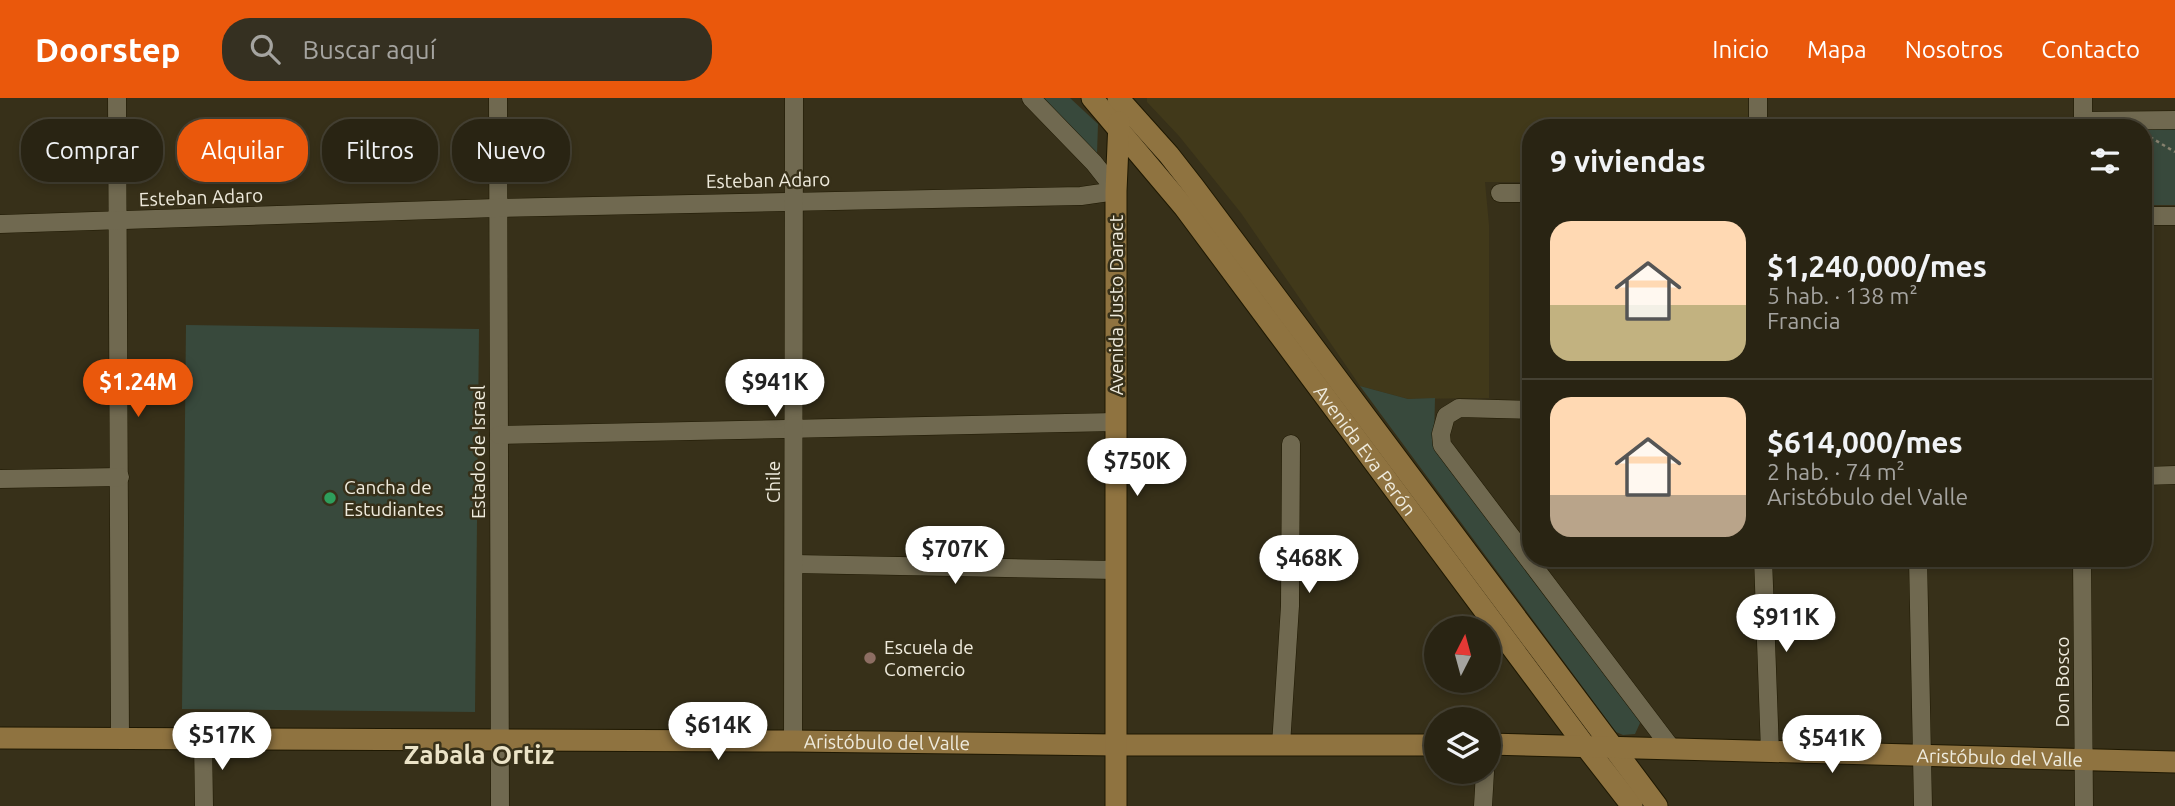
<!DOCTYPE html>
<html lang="es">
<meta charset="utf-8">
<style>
:root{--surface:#292413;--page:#353021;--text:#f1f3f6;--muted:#a5a4a0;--line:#454133;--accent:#ea580c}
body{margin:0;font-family:Ubuntu,sans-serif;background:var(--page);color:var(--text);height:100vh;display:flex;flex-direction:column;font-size:26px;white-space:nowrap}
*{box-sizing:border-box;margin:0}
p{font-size:23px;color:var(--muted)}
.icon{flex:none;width:38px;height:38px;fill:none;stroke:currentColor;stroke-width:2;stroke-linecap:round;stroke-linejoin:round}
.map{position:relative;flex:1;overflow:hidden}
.details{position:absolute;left:1522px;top:21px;width:630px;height:448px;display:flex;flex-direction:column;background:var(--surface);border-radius:28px;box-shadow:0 4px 10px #0003,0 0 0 2px var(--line)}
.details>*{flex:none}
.banner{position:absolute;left:21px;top:21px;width:665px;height:63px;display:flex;gap:14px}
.needle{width:46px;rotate:6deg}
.tools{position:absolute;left:1424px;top:518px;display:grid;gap:14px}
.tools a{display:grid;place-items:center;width:77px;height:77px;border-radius:50%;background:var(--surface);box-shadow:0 4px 10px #0003,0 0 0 2px var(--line);font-size:35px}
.price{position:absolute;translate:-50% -60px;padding:0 16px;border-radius:24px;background:#fff;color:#222;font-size:23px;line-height:46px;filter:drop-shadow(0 2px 4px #0008)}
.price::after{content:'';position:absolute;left:50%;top:42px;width:21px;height:16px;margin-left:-10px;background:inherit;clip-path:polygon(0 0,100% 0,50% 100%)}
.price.active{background:var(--accent);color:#fff}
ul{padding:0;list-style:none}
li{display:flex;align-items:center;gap:21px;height:175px;padding:0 28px}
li+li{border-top:2px solid var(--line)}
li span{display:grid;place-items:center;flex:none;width:196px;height:140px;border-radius:21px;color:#555}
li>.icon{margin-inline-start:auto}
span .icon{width:84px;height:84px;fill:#fffc;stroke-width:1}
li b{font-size:30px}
h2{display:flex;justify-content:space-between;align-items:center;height:84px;padding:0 28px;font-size:30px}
.pill{padding:0 24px;border-radius:28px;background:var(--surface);box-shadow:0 4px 10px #0003,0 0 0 2px var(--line);font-size:24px;line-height:63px}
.pill.active{background:var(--accent);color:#fff}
header{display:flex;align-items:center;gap:42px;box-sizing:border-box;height:98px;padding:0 35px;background:var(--accent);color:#fff}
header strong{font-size:33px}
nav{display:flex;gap:38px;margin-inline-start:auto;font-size:24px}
.search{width:490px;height:63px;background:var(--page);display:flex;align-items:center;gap:18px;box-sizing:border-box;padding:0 24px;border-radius:28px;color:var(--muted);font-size:26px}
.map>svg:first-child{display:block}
.built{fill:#41391a}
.green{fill:#38493c}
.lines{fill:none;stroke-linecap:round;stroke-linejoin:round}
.minor-casing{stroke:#1e1802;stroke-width:19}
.major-casing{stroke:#1e1802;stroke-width:23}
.path{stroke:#87816e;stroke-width:2.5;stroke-dasharray:3.5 3.5;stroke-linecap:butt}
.minor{stroke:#706950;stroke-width:18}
.major{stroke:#8f7340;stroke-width:21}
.leisure-dot{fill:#2e9e5b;stroke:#373019;stroke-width:2.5}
.education-dot{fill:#8d6e63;stroke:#373019;stroke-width:2.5}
.labels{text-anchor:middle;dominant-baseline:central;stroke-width:5;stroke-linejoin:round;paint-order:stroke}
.street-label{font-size:19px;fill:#efebdd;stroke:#373019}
.poi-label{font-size:19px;fill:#efebdd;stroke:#373019;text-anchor:start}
.district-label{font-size:26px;font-weight:bold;fill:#ebe3c7;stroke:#373019}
</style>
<header>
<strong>Doorstep</strong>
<div class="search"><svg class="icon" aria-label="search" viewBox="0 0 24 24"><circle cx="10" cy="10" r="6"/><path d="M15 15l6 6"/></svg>Buscar aquí</div>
<nav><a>Inicio</a><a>Mapa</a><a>Nosotros</a><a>Contacto</a></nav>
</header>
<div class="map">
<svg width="2175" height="708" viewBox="0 0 2175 708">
<rect width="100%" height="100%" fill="#373019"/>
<polygon class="built" points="1147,0 1748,0 1748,30 1531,30 1531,84 1485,84 1489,127 1489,300 1408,301 1360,288 1241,115 1179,38 1147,4"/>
<g class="green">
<polygon points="1041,0 1070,0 1098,26 1097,56"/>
<rect x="2144" y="31" width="31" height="76"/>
<polygon points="186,227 479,231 475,614 182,611"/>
<polygon points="1360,288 1408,301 1435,300 1434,342 1637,615 1640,625 1635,636 1623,637 1616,634"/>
</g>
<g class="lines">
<g class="minor-casing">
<g id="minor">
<polyline points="117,0 120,641"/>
<polyline points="498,0 500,708"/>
<polyline points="1758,0 1758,30"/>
<polyline points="2083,0 2083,30"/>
<polyline points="2083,23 2175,22"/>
<polyline points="1500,95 1531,95"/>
<polyline points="2144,118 2175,118"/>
<polyline points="0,126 496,110 1081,98 1116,93 1094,65 1031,0"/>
<polyline points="1531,312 1459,310 1446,318 1441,336 1442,347 1672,651"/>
<polyline points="499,337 1116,324"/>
<polyline points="2144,378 2175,377"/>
<polyline points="0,381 120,379"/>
<polyline points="1763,460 1770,654"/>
<polyline points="1918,460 1923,708"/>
<polyline points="2082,460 2084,708"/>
<polyline points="794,466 1116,472"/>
<polyline points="203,641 204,708"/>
<polyline points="793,643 794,0"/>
<polyline points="1281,647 1290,508 1291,346"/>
<polyline points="1483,708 1485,674"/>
</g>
</g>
<g class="major-casing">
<g id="major">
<path id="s1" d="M1092,0L1184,109L1586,649L1632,708"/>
<polyline points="1118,0 1169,57 1194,89 1657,708"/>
<path id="s2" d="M0,640L793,643L1116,647H1437"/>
<path id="s3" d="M1489,646L2175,664"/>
<polyline points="1116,708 1116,93 1119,24"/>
</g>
</g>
<polyline class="path" points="2150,39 2175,54"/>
<use href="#minor" class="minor"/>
<use href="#major" class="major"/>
</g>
<circle class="leisure-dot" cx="330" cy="400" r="7"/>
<circle class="education-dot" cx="870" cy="560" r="7"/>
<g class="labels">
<g class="street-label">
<text transform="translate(768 82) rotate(-1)">Esteban Adaro</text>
<text transform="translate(201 99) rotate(-2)">Esteban Adaro</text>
<text transform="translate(1116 207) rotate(-90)">Avenida Justo Daract</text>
<text stroke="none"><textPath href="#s1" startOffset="446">Avenida Eva Perón</textPath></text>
<text transform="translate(478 354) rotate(-90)">Estado de Israel</text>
<text transform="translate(773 384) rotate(-90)">Chile</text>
<text transform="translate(2062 584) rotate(-90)">Don Bosco</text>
<text stroke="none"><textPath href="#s2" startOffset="887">Aristóbulo del Valle</textPath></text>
<text stroke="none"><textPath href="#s3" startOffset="511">Aristóbulo del Valle</textPath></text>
</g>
<g class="poi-label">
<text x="344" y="389">Cancha de<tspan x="344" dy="22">Estudiantes</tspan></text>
<text x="884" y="549">Escuela de<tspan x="884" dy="22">Comercio</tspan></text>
</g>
<g class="district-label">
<text x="479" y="656">Zabala Ortiz</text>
</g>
</g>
</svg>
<div class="tools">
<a><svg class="needle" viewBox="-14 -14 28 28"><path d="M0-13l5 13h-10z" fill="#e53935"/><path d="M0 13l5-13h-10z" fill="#a5a4a0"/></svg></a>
<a><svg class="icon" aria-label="layers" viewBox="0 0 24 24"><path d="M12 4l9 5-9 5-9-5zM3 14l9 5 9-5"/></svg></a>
</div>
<b class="price active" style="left:138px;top:321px">$1.24M</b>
<b class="price" style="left:775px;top:321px">$941K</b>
<b class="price" style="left:1137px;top:400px">$750K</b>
<b class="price" style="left:955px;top:488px">$707K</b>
<b class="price" style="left:1309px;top:497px">$468K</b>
<b class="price" style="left:1786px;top:556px">$911K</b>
<b class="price" style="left:718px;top:664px">$614K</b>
<b class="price" style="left:222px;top:674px">$517K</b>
<b class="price" style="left:1832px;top:677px">$541K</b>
<div class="banner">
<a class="pill">Comprar</a>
<a class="pill active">Alquilar</a>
<a class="pill">Filtros</a>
<a class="pill">Nuevo</a>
</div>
<section class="details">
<h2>9 viviendas<svg class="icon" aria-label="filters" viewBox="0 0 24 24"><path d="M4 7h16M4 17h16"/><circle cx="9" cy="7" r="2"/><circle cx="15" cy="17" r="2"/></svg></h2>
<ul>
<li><span style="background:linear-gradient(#ffd9b3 60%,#c2b280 0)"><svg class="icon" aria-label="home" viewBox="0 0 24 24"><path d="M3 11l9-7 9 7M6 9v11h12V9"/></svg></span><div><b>$1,240,000/mes</b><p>5 hab. · 138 m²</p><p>Francia</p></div></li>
<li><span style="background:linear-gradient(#ffd9b3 70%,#b9a48a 0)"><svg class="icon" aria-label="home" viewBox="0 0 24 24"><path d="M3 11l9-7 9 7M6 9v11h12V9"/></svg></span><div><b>$614,000/mes</b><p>2 hab. · 74 m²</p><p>Aristóbulo del Valle</p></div></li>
</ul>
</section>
</div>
